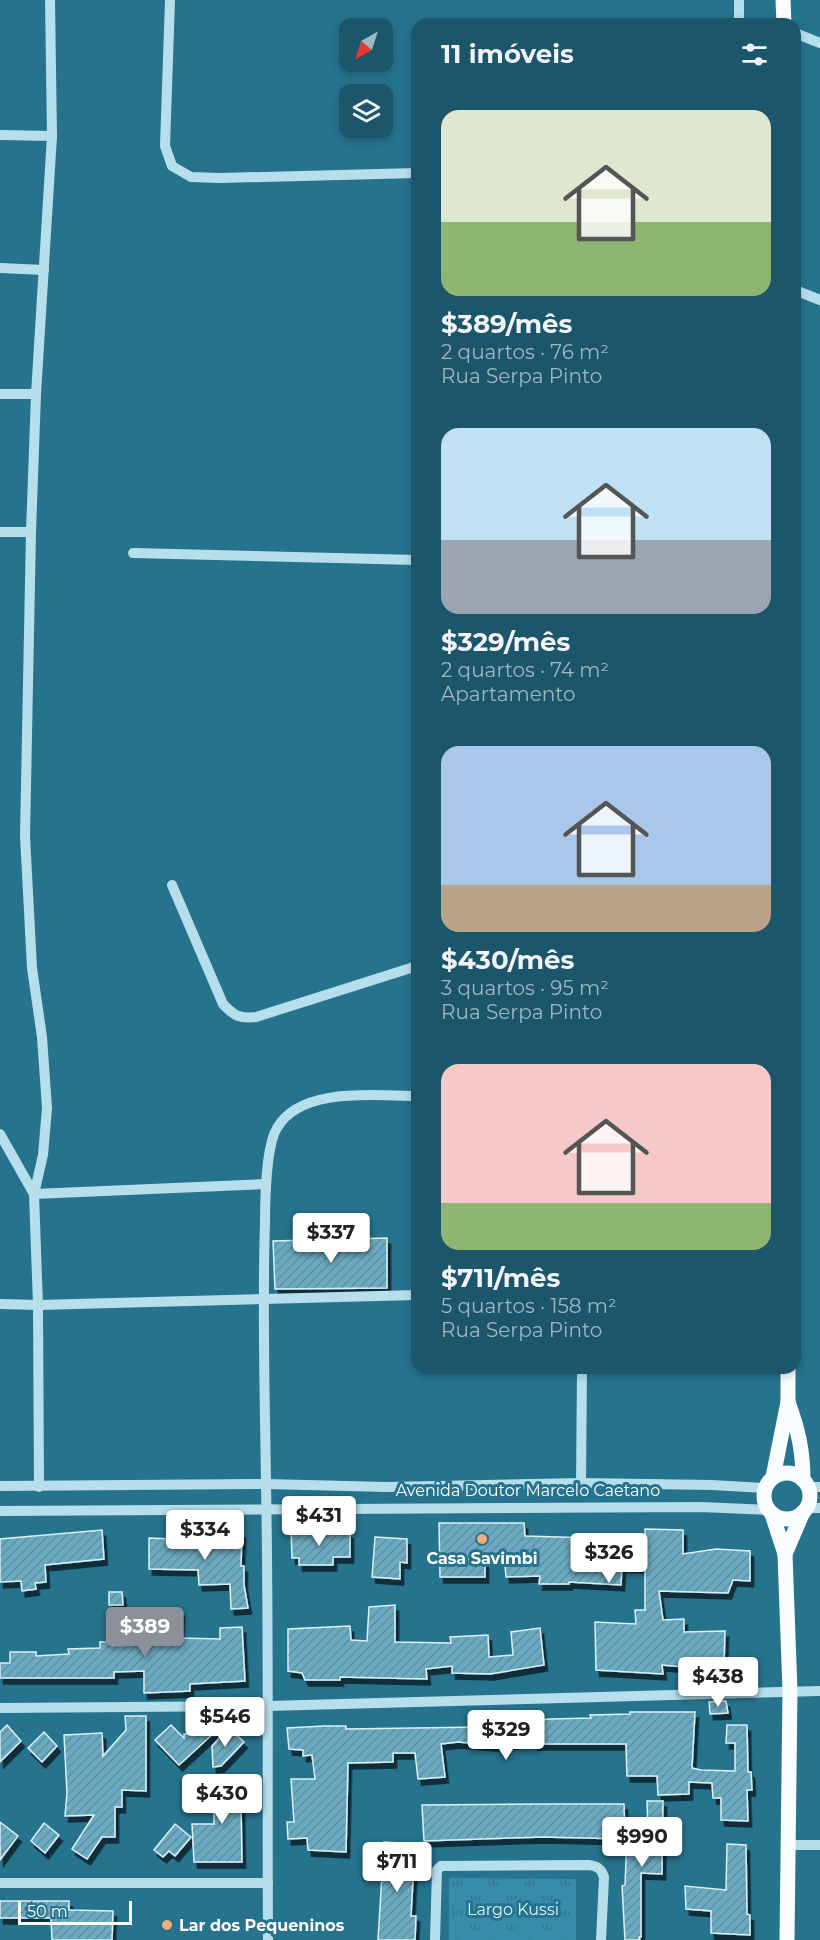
<!DOCTYPE html>
<html lang="pt">
<meta charset="utf-8">
<style>
:root{--surface:#1c566a;--page:#255c70;--text:#f1f3f6;--muted:#a0b7c1;--accent:#8c9099}
body{margin:0;font-family:Montserrat,sans-serif;background:var(--page);color:var(--text);height:100vh;display:flex;flex-direction:column;font-size:22px;white-space:nowrap}
*{box-sizing:border-box;margin:0}
p{font-size:20px;color:var(--muted)}
.icon{flex:none;width:33px;height:33px;fill:none;stroke:currentColor;stroke-width:2;stroke-linecap:round;stroke-linejoin:round}
.map{position:relative;flex:1;overflow:hidden}
.drawer{position:absolute;left:411px;top:18px;width:390px;height:1356px;display:flex;flex-direction:column;background:var(--surface);border-radius:18px;box-shadow:0 3px 9px #0003}
.drawer>*{flex:none}
.needle{width:39px;rotate:219deg}
.controls{position:absolute;left:339px;top:18px;display:grid;gap:12px}
.controls a{display:grid;place-items:center;width:54px;height:54px;border-radius:12px;background:var(--surface);box-shadow:0 3px 9px #0003;font-size:30px}
.scale{position:absolute;left:18px;bottom:15px;width:114px;box-sizing:border-box;padding-left:6px;border:3px solid #fff;border-top:0;font-size:16px;line-height:21px;white-space:nowrap;color:#fff;-webkit-text-stroke:4px #26738e;paint-order:stroke}
.price{position:absolute;translate:-50% -51px;padding:0 14px;border-radius:6px;background:#fff;color:#222;font-size:20px;line-height:39px;filter:drop-shadow(0 2px 3px #0008)}
.price::after{content:'';position:absolute;left:50%;top:36px;width:18px;height:14px;margin-left:-9px;background:inherit;clip-path:polygon(0 0,100% 0,50% 100%)}
.price.selected{background:var(--accent);color:#fff}
ul{padding:0;list-style:none}
li{display:grid;align-content:center;gap:12px;height:318px;padding:0 30px}
li span{display:grid;place-items:center;height:186px;border-radius:18px;color:#555}
li>.icon{margin-inline-start:auto}
span .icon{width:108px;height:108px;fill:#fffc;stroke-width:1}
li b{font-size:26px}
h2{display:flex;justify-content:space-between;align-items:center;height:72px;padding:0 30px;font-size:26px}
.map>svg:first-child{display:block}
.park{fill:url(#park-tufts)}
.building{fill:url(#building-hatch);stroke:#dbf1f8;stroke-width:1.5;filter:url(#shadow)}
.lines{fill:none;stroke-linecap:round;stroke-linejoin:round}
.minor{stroke:#b6deeb;stroke-width:10}
.major{stroke:#fafdff;stroke-width:15}
.poi-dot{fill:#f4ac7b;stroke:#26738e;stroke-width:2}
.labels{text-anchor:middle;dominant-baseline:central;stroke-width:6;stroke-linejoin:round;paint-order:stroke}
.street-label{font-size:16px;fill:#fff;stroke:#26738e}
.poi-label{font-size:16px;font-weight:bold;fill:#fff;stroke:#26738e}
.park-label{font-size:16px;fill:#dbf1f8;stroke:#26738e}
</style>
<div class="map">
<svg width="820" height="1940" viewBox="0 0 820 1940">
<defs>
<pattern id="park-tufts" width="24" height="20" patternUnits="userSpaceOnUse" patternTransform="scale(1.5)"><rect width="24" height="20" fill="#378da9"/><path d="M3 7l-1-3M5 7V3M7 7l1-3M15 17l-1-3M17 17v-4M19 17l1-3" fill="none" stroke="#3f7384"/></pattern>
<pattern id="building-hatch" width="6" height="6" patternUnits="userSpaceOnUse" patternTransform="scale(1.5)"><rect width="6" height="6" fill="#6aabc1"/><path d="M-1 1l2-2M0 6l6-6M5 7l2-2" fill="none" stroke="#618e9e"/></pattern>
<filter id="shadow"><feDropShadow dx="3.5" dy="6" stdDeviation="0" flood-color="#0009"/></filter>
</defs>
<rect width="100%" height="100%" fill="#26738e"/>
<polygon class="park" points="449,1878 576,1879 576,1940 449,1940"/>
<g class="building">
<polygon points="387,1238 387,1288 275,1289 273,1241"/>
<polygon points="439,1523 524,1523 525,1536 592,1538 592,1534 622,1536 621,1547 645,1548 645,1529 683,1530 683,1554 716,1549 750,1551 750,1581 733,1580 728,1593 659,1591 663,1620 684,1619 684,1632 725,1631 724,1664 684,1663 684,1667 662,1665 663,1674 596,1670 595,1622 636,1624 635,1610 645,1610 645,1567 622,1566 621,1585 569,1582 569,1584 539,1584 540,1576 506,1577 504,1555 485,1556 485,1577 440,1577"/>
<polygon points="291,1529 350,1533 350,1557 333,1557 333,1565 299,1565 299,1558 292,1558"/>
<polygon points="102,1530 104,1559 45,1565 46,1582 35,1583 36,1589 22,1591 21,1581 0,1582 0,1539"/>
<polygon points="242,1532 241,1566 244,1566 244,1585 248,1608 231,1609 230,1584 199,1585 198,1570 149,1569 149,1538 197,1540 196,1534"/>
<polygon points="375,1537 407,1539 407,1563 400,1562 400,1579 372,1577"/>
<polygon points="109,1592 122,1592 123,1605 109,1605"/>
<polygon points="395,1605 395,1642 451,1643 450,1637 488,1635 489,1657 513,1655 511,1632 540,1628 544,1665 490,1674 452,1673 452,1666 426,1669 427,1679 340,1677 340,1680 305,1680 302,1673 288,1671 288,1629 350,1626 351,1640 367,1641 369,1607"/>
<polygon points="181,1610 180,1638 220,1639 220,1628 242,1627 245,1681 190,1684 190,1691 144,1693 144,1671 114,1672 114,1678 0,1678 0,1663 10,1663 10,1652 36,1652 36,1656 69,1654 68,1649 100,1648 100,1642 112,1642 112,1646 143,1645 142,1612"/>
<polygon points="726,1701 728,1713 710,1714 709,1702"/>
<polygon points="630,1712 695,1712 692,1768 701,1770 735,1771 735,1743 726,1743 727,1725 747,1725 748,1772 751,1772 752,1790 747,1790 748,1821 721,1820 721,1798 713,1798 712,1783 689,1782 689,1794 658,1795 657,1776 627,1776 626,1744 534,1744 534,1741 493,1745 458,1742 441,1744 445,1777 418,1779 415,1753 393,1753 393,1762 348,1763 346,1852 308,1850 307,1838 288,1839 287,1822 294,1822 291,1779 315,1779 312,1755 303,1756 303,1750 289,1749 287,1728 324,1726 346,1726 346,1729 482,1727 482,1725 550,1719 591,1718 590,1715 630,1714"/>
<polygon points="125,1716 146,1716 146,1791 122,1790 122,1807 115,1807 115,1837 102,1837 87,1859 72,1849 94,1815 65,1816 67,1793 64,1735 102,1733 103,1756 126,1730"/>
<polygon points="7,1725 21,1741 0,1762 0,1732"/>
<polygon points="171,1725 184,1738 184,1734 216,1731 179,1765 155,1740"/>
<polygon points="229,1728 244,1742 221,1766 213,1767 212,1746"/>
<polygon points="44,1732 57,1746 42,1762 28,1748"/>
<polygon points="214,1779 246,1779 246,1806 241,1806 242,1862 194,1862 192,1824 214,1824"/>
<polygon points="647,1801 663,1801 662,1874 641,1873 641,1937 639,1937 640,1940 625,1940 622,1886 625,1885 627,1835 648,1835"/>
<polygon points="546,1804 624,1804 625,1839 543,1837 424,1841 422,1805"/>
<polygon points="0,1822 18,1836 0,1860"/>
<polygon points="44,1823 59,1835 45,1853 31,1841"/>
<polygon points="175,1824 191,1837 175,1856 169,1851 163,1857 154,1850"/>
<polygon points="384,1842 415,1844 411,1916 416,1916 415,1940 378,1940"/>
<polygon points="727,1844 746,1845 747,1914 750,1915 750,1935 711,1933 711,1911 686,1909 685,1886 726,1890"/>
<polygon points="0,1901 69,1901 69,1910 113,1911 112,1940 52,1940 51,1918 0,1918"/>
</g>
<g class="lines">
<g class="minor">
<polyline points="170,0 165,146 172,166 191,177 220,178 417,173"/>
<polyline points="739,24 739,0"/>
<polyline points="795,33 820,43"/>
<polyline points="0,135 52,136"/>
<polyline points="0,268 44,270"/>
<polyline points="795,290 820,300"/>
<polyline points="0,394 36,394"/>
<polyline points="0,532 31,532"/>
<polyline points="133,553 417,560"/>
<path d="M172,885L223,1004C234,1016 240,1019 256,1017L417,966"/>
<polyline points="0,1134 34,1194 266,1184"/>
<polyline points="0,1304 38,1305 417,1295"/>
<polyline points="581,1483 582,1368"/>
<polyline points="0,1486 266,1484 387,1487 581,1483 712,1485 765,1488"/>
<polyline points="39,1487 38,1305 34,1194 43,1155 47,1108 42,1037 32,968 25,836 31,532 36,394 52,136 50,0"/>
<polyline points="808,1487 820,1487"/>
<polyline points="807,1508 820,1508"/>
<polyline points="0,1511 701,1507 768,1510"/>
<polyline points="0,1708 267,1706 820,1691"/>
<polyline points="788,1845 820,1845"/>
<polyline points="0,1883 268,1883"/>
<path d="M268,1940C267,1788 269,1636 266,1485C265,1397 262,1310 265,1223C265,1201 266,1146 277,1128C301,1086 377,1096 417,1096"/>
<path d="M435,1940L437,1870L441,1866L588,1865C597,1866 601,1868 604,1877L601,1940"/>
</g>
<g class="major">
<polyline points="783,0 784,24"/>
<path d="M788,1402C798,1429 803,1450 803,1480"/>
<circle cx="787" cy="1496" r="23"/>
<polyline points="773,1477 788,1402 788,1368"/>
<polyline points="772,1514 785,1554 790,1691 787,1940"/>
<polyline points="785,1554 803,1512"/>
</g>
</g>
<g class="poi-dot">
<circle cx="482" cy="1539" r="6"/>
<circle cx="167" cy="1925" r="6"/>
</g>
<g class="labels">
<g class="street-label">
<text x="528" y="1490">Avenida Doutor Marcelo Caetano</text>
</g>
<g class="poi-label">
<text x="482" y="1558">Casa Savimbi</text>
<text x="179" y="1925" text-anchor="start">Lar dos Pequeninos</text>
</g>
<g class="park-label">
<text x="513" y="1909">Largo Kussi</text>
</g>
</g>
</svg>
<div class="controls">
<a><svg class="needle" viewBox="-14 -14 28 28"><path d="M0-13l5 13h-10z" fill="#e53935"/><path d="M0 13l5-13h-10z" fill="#a0b7c1"/></svg></a>
<a><svg class="icon" aria-label="layers" viewBox="0 0 24 24"><path d="M12 4l9 5-9 5-9-5zM3 14l9 5 9-5"/></svg></a>
</div>
<div class="scale">50 m</div>
<b class="price" style="left:331px;top:1264px">$337</b>
<b class="price" style="left:319px;top:1547px">$431</b>
<b class="price" style="left:205px;top:1561px">$334</b>
<b class="price" style="left:609px;top:1584px">$326</b>
<b class="price selected" style="left:145px;top:1658px">$389</b>
<b class="price" style="left:718px;top:1708px">$438</b>
<b class="price" style="left:225px;top:1748px">$546</b>
<b class="price" style="left:506px;top:1761px">$329</b>
<b class="price" style="left:222px;top:1825px">$430</b>
<b class="price" style="left:642px;top:1868px">$990</b>
<b class="price" style="left:397px;top:1893px">$711</b>
<section class="drawer">
<h2>11 imóveis<svg class="icon" aria-label="filters" viewBox="0 0 24 24"><path d="M4 7h16M4 17h16"/><circle cx="9" cy="7" r="2"/><circle cx="15" cy="17" r="2"/></svg></h2>
<ul>
<li><span style="background:linear-gradient(#dfe7d0 60%,#8fb573 0)"><svg class="icon" aria-label="home" viewBox="0 0 24 24"><path d="M3 11l9-7 9 7M6 9v11h12V9"/></svg></span><div><b>$389/mês</b><p>2 quartos · 76 m²</p><p>Rua Serpa Pinto</p></div></li>
<li><span style="background:linear-gradient(#bfe0f5 60%,#9aa5b1 0)"><svg class="icon" aria-label="home" viewBox="0 0 24 24"><path d="M3 11l9-7 9 7M6 9v11h12V9"/></svg></span><div><b>$329/mês</b><p>2 quartos · 74 m²</p><p>Apartamento</p></div></li>
<li><span style="background:linear-gradient(#a9c7e8 75%,#b9a48a 0)"><svg class="icon" aria-label="home" viewBox="0 0 24 24"><path d="M3 11l9-7 9 7M6 9v11h12V9"/></svg></span><div><b>$430/mês</b><p>3 quartos · 95 m²</p><p>Rua Serpa Pinto</p></div></li>
<li><span style="background:linear-gradient(#f6c9c9 75%,#8fb573 0)"><svg class="icon" aria-label="home" viewBox="0 0 24 24"><path d="M3 11l9-7 9 7M6 9v11h12V9"/></svg></span><div><b>$711/mês</b><p>5 quartos · 158 m²</p><p>Rua Serpa Pinto</p></div></li>
</ul>
</section>
</div>
